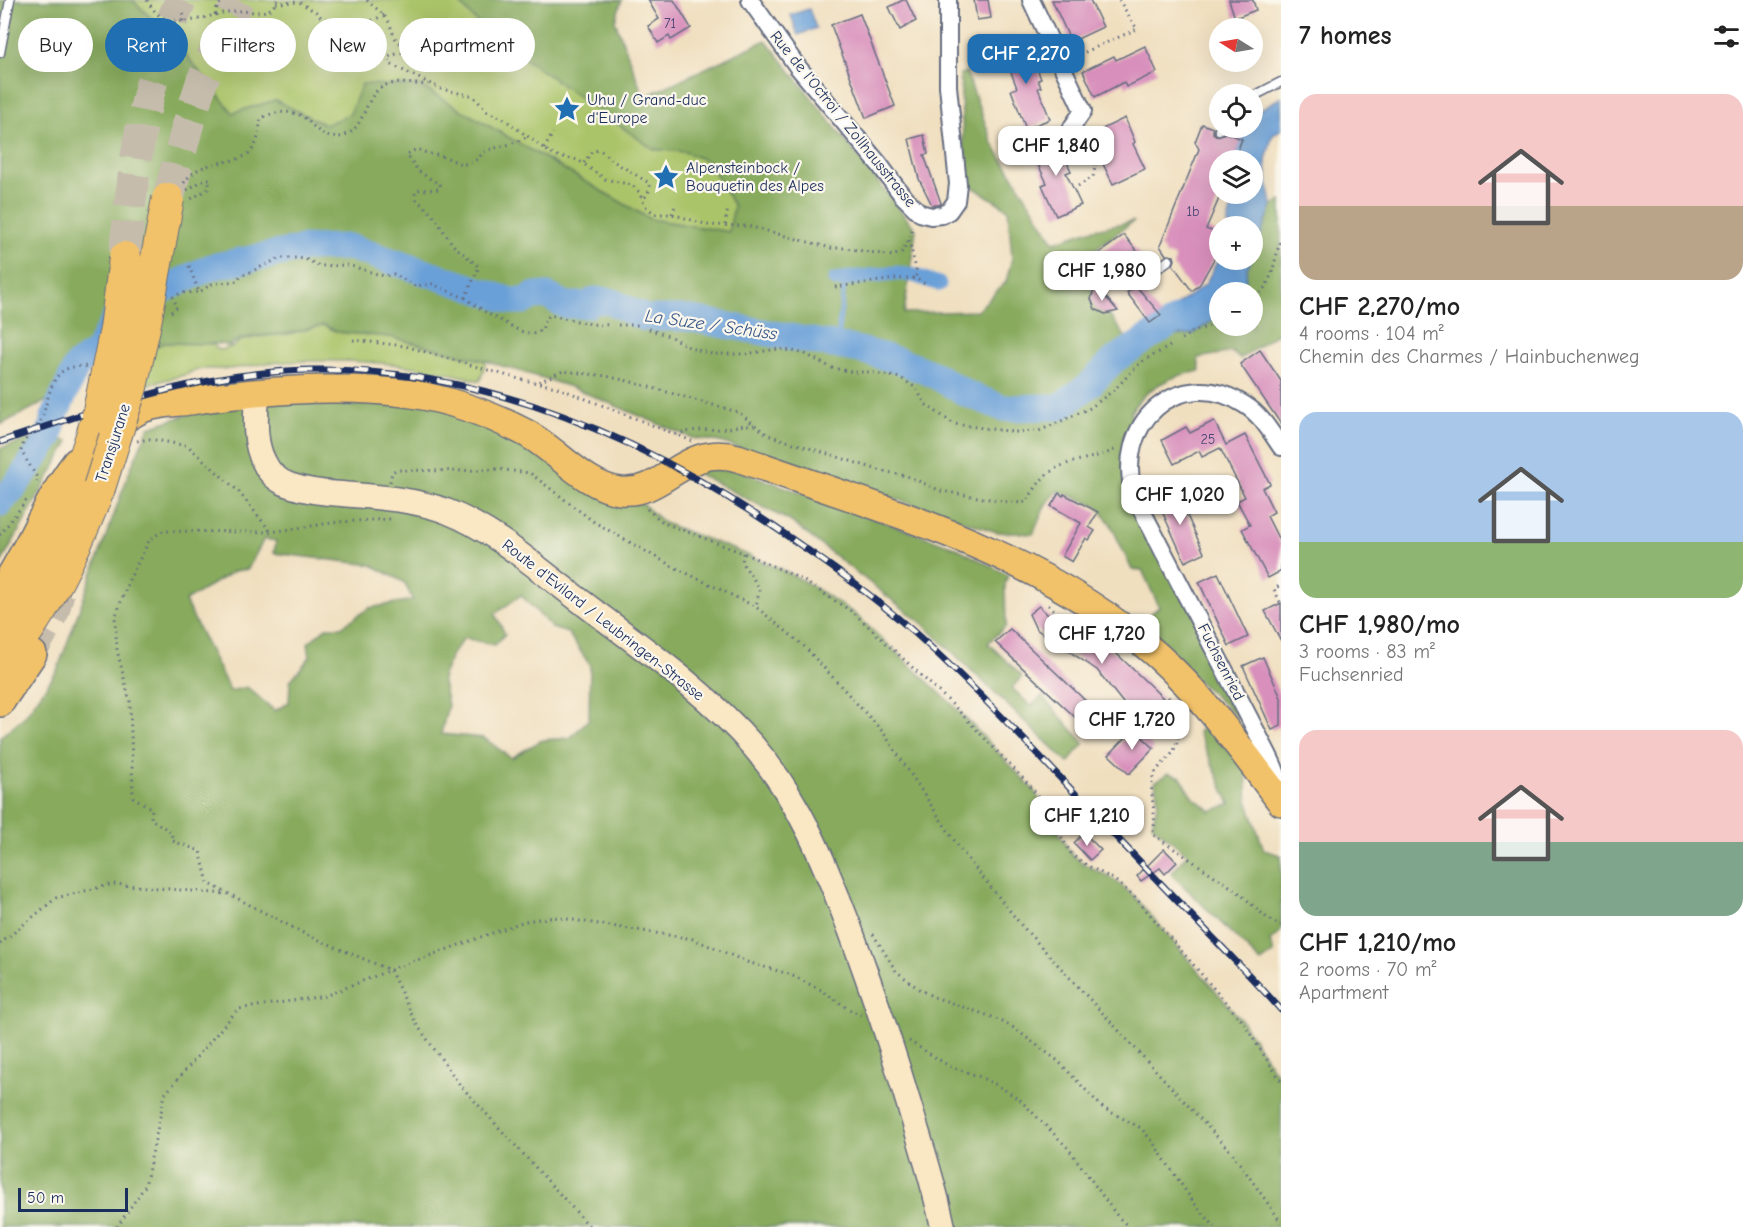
<!DOCTYPE html>
<meta charset="utf-8">
<style>
:root{--surface:#fff;--page:#f6f6f6;--text:#222;--muted:#767676;--accent:#1f6fb2}
body{margin:0;font-family:"Comic Neue",sans-serif;background:var(--page);color:var(--text);height:100vh;display:flex;flex-direction:column;font-size:22px;white-space:nowrap}
*{box-sizing:border-box;margin:0}
p{font-size:20px;color:var(--muted)}
.icon{flex:none;width:33px;height:33px;fill:none;stroke:currentColor;stroke-width:2;stroke-linecap:round;stroke-linejoin:round}
.map{position:relative;flex:1;overflow:hidden}
.drawer{display:flex;flex-direction:column;background:var(--surface);width:480px}
.drawer>*{flex:none}
.banner{position:absolute;left:18px;top:18px;width:570px;height:54px;display:flex;gap:12px}
.needle{width:39px;rotate:281deg}
.buttons{position:absolute;left:1209px;top:18px;display:grid;gap:12px}
.buttons a{display:grid;place-items:center;width:54px;height:54px;border-radius:50%;background:var(--surface);box-shadow:0 6px 24px #0002;font-size:30px}
.scale{position:absolute;left:18px;bottom:15px;width:110px;box-sizing:border-box;padding-left:6px;border:3px solid #1b2f5e;border-top:0;font-size:16px;line-height:21px;white-space:nowrap;color:#1b2f5e;-webkit-text-stroke:4px #fbf7ec;paint-order:stroke}
.price{position:absolute;translate:-50% -51px;padding:0 14px;border-radius:12px;background:#fff;color:#222;font-size:20px;line-height:39px;filter:drop-shadow(0 2px 3px #0008)}
.price::after{content:'';position:absolute;left:50%;top:36px;width:18px;height:14px;margin-left:-9px;background:inherit;clip-path:polygon(0 0,100% 0,50% 100%)}
.price.selected{background:var(--accent);color:#fff}
ul{padding:0;list-style:none}
li{display:grid;align-content:center;gap:12px;height:318px;padding:0 18px}
li span{display:grid;place-items:center;height:186px;border-radius:18px;color:#555}
li>.icon{margin-inline-start:auto}
span .icon{width:108px;height:108px;fill:#fffc;stroke-width:1}
li b{font-size:26px}
h2{display:flex;justify-content:space-between;align-items:center;height:72px;padding:0 18px;font-size:26px}
.tag{padding:0 21px;border-radius:27px;background:var(--surface);box-shadow:0 6px 24px #0002;font-size:21px;line-height:54px}
.tag.selected{background:var(--accent);color:#fff}
main{display:flex;flex:1;min-height:0}
.map>svg:first-child{display:block}
.green{fill:#aac469;stroke:#627a64;stroke-width:1.5}
.forest{fill:#87aa5d;stroke:#516c5e;stroke-width:1.5;fill-rule:evenodd}
.water{fill:#6aa0d8;stroke:#42689b;stroke-width:1.5}
.lines{fill:none;stroke-linecap:round;stroke-linejoin:round}
.stream{stroke:#6aa0d8;stroke-width:4.5}
.canal{stroke:#6aa0d8;stroke-width:15}
.river{stroke:#6aa0d8;stroke-width:27}
.building{fill:#d88fbb}
.primary-tunnel{stroke:#c5bcac;stroke-width:27;stroke-dasharray:27 14;stroke-linecap:butt}
.highway-tunnel{stroke:#c5bcac;stroke-width:32;stroke-dasharray:32 16;stroke-linecap:butt}
.lane-casing{stroke:#666d80;stroke-width:11}
.street-casing{stroke:#666d80;stroke-width:20}
.secondary-casing{stroke:#666d80;stroke-width:27}
.primary-casing{stroke:#666d80;stroke-width:30}
.highway-casing{stroke:#666d80;stroke-width:34}
.path{stroke:#666d80;stroke-width:3;stroke-dasharray:1.5 4.5;stroke-linecap:butt}
.lane{stroke:#fff;stroke-width:8}
.street{stroke:#fff;stroke-width:16}
.secondary{stroke:#fae7c3;stroke-width:24}
.primary{stroke:#f2c26a;stroke-width:27}
.highway{stroke:#f2c26a;stroke-width:32}
.rail-casing{stroke:#1b2f5e;stroke-width:7}
.rail{stroke:#fbf7ec;stroke-width:4.5;stroke-dasharray:14;stroke-linecap:butt}
.highway-bridge-casing{stroke:#666d80;stroke-width:34;stroke-linecap:butt}
.highway-bridge{stroke:#f2c26a;stroke-width:32}
.labels{text-anchor:middle;dominant-baseline:central;stroke-width:4.5;stroke-linejoin:round;paint-order:stroke}
.number-label{font-size:14px;fill:#4a4775}
.poi-label{font-size:16px;fill:#1b2f5e;stroke:#fbf7ec;text-anchor:start}
.street-label{font-size:16px;fill:#1b2f5e;stroke:#fbf7ec}
.water-label{font-size:18px;font-style:italic;fill:#375789;stroke:#fbf7ec}
</style>
<main>
<div class="map">
<svg width="1281" height="1227" viewBox="0 0 1281 1227">
<rect width="100%" height="100%" fill="#fbf7ec"/>
<filter id="ink" filterUnits="userSpaceOnUse"><feTurbulence type="fractalNoise" baseFrequency=".0167" numOctaves="2"/><feDisplacementMap in="SourceGraphic" scale="12" xChannelSelector="R" yChannelSelector="G"/><feConvolveMatrix kernelMatrix="1 2 1 2 8 2 1 2 1" color-interpolation-filters="sRGB"/></filter>
<filter id="wash" filterUnits="userSpaceOnUse"><feTurbulence type="fractalNoise" baseFrequency=".008" numOctaves="4" result="noise"/><feDisplacementMap in="SourceGraphic" scale="24" xChannelSelector="R" yChannelSelector="G"/><feGaussianBlur stdDeviation="1.35" result="paint"/><feColorMatrix in="noise" values="0 0 0 0 0 0 0 0 0 0 0 0 0 0 0 0 0 1.4 0 .05"/><feComposite in="paint" operator="in"/></filter>
<g filter="url(#wash)">
<rect width="100%" height="100%" fill="#f0dfbf"/>
<g class="green">
<polygon points="132,0 457,0 483,29 653,149 686,152 708,161 734,206 730,232 650,219 420,86 325,125 275,100 233,113 168,33"/>
<path d="M324,325L337,332L390,337L486,361L480,381C417,363 349,358 283,362C265,363 247,367 228,369C217,370 196,366 188,374L145,385L155,346L165,343L213,344L217,349L222,350L234,346L239,341L263,336L287,334Z"/>
</g>
<g class="forest">
<path d="M0,0H132L168,33L233,113L275,100L325,125L350,114L362,84L420,86L650,219L729,232L734,206L708,161L685,152L653,149L483,29L457,0H622L615,21L644,97L766,40L916,230L904,313L977,311L1006,282L1012,258L1008,209L965,182L960,74L966,72L993,144L1054,242L1090,230L1134,221L1073,265L1127,339L1193,334L1219,316L1220,326H1252V292H1244L1247,268L1251,260H1252L1253,255L1272,205L1281,201V331L1240,359L1232,352L1198,358L1200,371C1172,375 1143,388 1130,414L1136,421L1122,458L1132,488L1249,727L1136,625L1159,607L1142,570H1132L1110,523L1097,506L1058,491L1046,504L1033,534L997,532L720,442L692,438L571,387L486,361L390,337L337,332L324,325C311,328 298,332 286,334C268,336 243,334 229,346L221,344L165,343L103,360L50,399L0,425Z"/>
<path d="M257,392L413,394L628,491L664,523L743,553L782,570L804,581L854,613L954,706L1033,789L1072,855L1088,866L1113,879L1134,896L1241,1020L1281,1081V1227H0V737L25,716L57,671L130,470L149,427ZM264,539L276,541L274,553L372,565L404,582L413,600L369,608L341,627H327L308,643L310,657L290,681L289,702L275,711L247,687L230,691L185,601L234,571L248,569ZM521,595L552,628L568,633L590,665L589,719L570,738L542,740L511,758L484,738L441,734L448,705L442,678L452,654L464,638L495,645L505,634L495,614Z"/>
<polygon points="41,436 69,441 0,565 0,448"/>
<polygon points="723,465 957,548 1008,575 1005,584 1006,626 988,643 1022,676 1012,688 1031,706 1042,696 1084,743 1068,763 923,624 790,521 695,472"/>
<polygon points="1205,726 1246,768 1248,803 1264,850 1281,855 1281,931 1270,941 1274,953 1261,962 1171,874 1187,854 1152,825 1158,801 1155,782 1168,773 1181,777 1192,796 1211,811 1230,804 1198,732"/>
</g>
<g class="water">
<polygon points="809,9 816,28 798,35 791,15"/>
<polygon points="1281,97 1281,129 1272,136 1266,160 1267,178 1272,205 1253,255 1252,226 1227,226 1235,194 1252,194 1252,160 1236,160 1237,145 1243,128 1252,128 1253,114"/>
<polygon points="1219,258 1251,260 1247,268 1244,292 1220,292 1219,316 1193,334 1127,339 1205,285"/>
</g>
<g class="lines">
<polyline class="stream" points="839,347 839,324 845,280"/>
<polyline class="canal" points="835,280 896,273 913,275 939,284"/>
<polyline class="river" points="0,503 15,486 49,438 54,417 77,365 97,351 115,319 128,309 163,290 211,267 305,248 349,247 511,301 524,301 535,295 548,296 565,305 587,305 595,300 610,301 645,318 687,318 860,350 900,361 933,374 967,394 1003,408 1060,407 1088,386 1114,360 1179,318"/>
</g>
<g id="blocks">
<g class="building">
<polygon points="648,0 674,0 691,28 671,40 669,36 658,43 648,26 659,19"/>
<polygon points="903,0 906,0 916,21 900,30 889,7"/>
<polygon points="974,0 988,0 991,18 977,20"/>
<polygon points="1052,0 1090,0 1103,27 1071,42"/>
<polygon points="1229,0 1253,0 1256,10 1235,18"/>
<polygon points="860,14 895,106 866,118 831,25"/>
<polygon points="1027,41 1041,79 1038,80 1041,87 1038,88 1050,119 1026,129 1011,90 1017,88 1003,51"/>
<polygon points="1145,46 1157,72 1126,87 1124,82 1095,97 1083,71 1114,56 1116,60"/>
<polygon points="1125,118 1135,142 1133,144 1145,169 1113,184 1101,160 1106,158 1094,133"/>
<polygon points="1202,124 1213,128 1213,133 1217,136 1226,133 1242,139 1234,160 1220,160 1220,196 1206,229 1220,234 1220,248 1200,284 1192,291 1173,265 1175,260 1174,256 1166,255 1160,246 1199,149 1195,142"/>
<polygon points="924,135 928,154 924,155 941,203 939,205 932,205 919,179 909,139"/>
<polygon points="1056,138 1071,171 1066,173 1081,205 1056,216 1042,185 1047,183 1031,150"/>
<polygon points="1124,235 1140,255 1099,285 1084,264"/>
<polygon points="1095,285 1118,311 1105,314 1095,309 1091,299"/>
<polygon points="1136,286 1161,315 1150,323 1127,293"/>
<polygon points="1260,350 1281,381 1281,424 1240,364"/>
<polygon points="1214,421 1226,445 1245,435 1270,484 1262,488 1274,512 1267,516 1281,544 1281,571 1268,578 1242,529 1250,525 1237,501 1245,497 1220,448 1202,457 1199,451 1174,464 1162,440 1186,427 1190,433"/>
<polygon points="1175,489 1204,553 1185,562 1156,498"/>
<polygon points="1059,493 1063,496 1064,494 1098,512 1089,527 1095,531 1089,540 1086,538 1072,562 1062,556 1081,523 1051,506"/>
<polygon points="1218,573 1248,637 1229,646 1199,582"/>
<polygon points="1281,603 1281,641 1265,611"/>
<polygon points="1039,606 1049,616 1117,654 1163,698 1139,723 1097,670 1036,629 1029,614"/>
<polygon points="1010,629 1089,704 1076,718 995,642"/>
<polygon points="1263,657 1281,698 1281,726 1272,730 1243,666"/>
<polygon points="1134,729 1154,748 1129,774 1109,755"/>
<polygon points="1084,833 1101,850 1090,860 1074,843"/>
<polygon points="1164,849 1177,862 1165,874 1160,868 1141,881 1137,876"/>
</g>
</g>
</g>
<g filter="url(#ink)">
<use href="#blocks" fill-opacity="0" stroke="#666d80" stroke-width="1.5"/>
<g class="lines">
<polyline class="primary-tunnel" points="33,654 56,612 61,593"/>
<g class="highway-tunnel">
<polyline points="169,196 187,128 202,81 238,0"/>
<path d="M125,254C133,168 144,79 181,0"/>
</g>
<g class="lane-casing">
<g id="lane">
<polyline points="0,53 10,0"/>
<polyline points="1252,97 1281,82"/>
<polyline points="1219,130 1222,128"/>
<polyline points="1143,279 1169,260"/>
</g>
</g>
<g class="street-casing">
<g id="street">
<polyline points="750,0 797,66 879,164 902,195 920,213 931,216 942,215 949,211 956,201 958,184 948,86 948,0"/>
<polyline points="1031,0 1083,111 1072,127"/>
<path d="M1276,794C1281,777 1275,769 1268,754L1135,497C1111,425 1179,362 1245,405C1261,415 1270,431 1281,447"/>
</g>
</g>
<g class="secondary-casing">
<path id="secondary" d="M257,392C256,415 253,442 264,462C269,473 278,481 289,485C306,491 324,493 342,494C376,497 413,499 446,511C494,530 533,565 574,596C635,643 703,688 754,747C801,802 824,862 850,929C869,981 887,1032 903,1085C917,1132 933,1179 943,1227"/>
</g>
<g class="primary-casing">
<g id="primary">
<path d="M110,429C121,421 132,413 145,408C160,403 175,403 190,401C263,390 338,384 412,394C451,400 489,414 524,432C554,447 585,487 620,491C666,496 683,443 738,458C883,510 1040,551 1158,656C1206,699 1242,751 1281,802"/>
<path d="M0,592C29,551 45,502 76,462"/>
<polyline points="0,703 33,654"/>
</g>
</g>
<g class="highway-casing">
<g id="highway">
<path d="M0,629C48,568 76,490 98,416"/>
<path d="M0,667C44,615 74,552 99,488"/>
</g>
</g>
<g class="path">
<path d="M147,0C152,8 157,16 166,19C192,27 214,11 240,11C249,11 259,14 268,10C273,9 275,4 277,0"/>
<path d="M367,0C374,8 382,11 388,21C392,27 393,38 399,42C405,46 412,44 418,47L419,51L414,55L399,53L388,57L390,64L441,89L473,96L487,111L504,119L553,155L578,160L605,179L632,185L639,192L645,206L655,214H672L708,225L748,226L831,248H846L893,256L902,252L909,240L913,226"/>
<polyline points="276,3 299,2 316,12 321,17 331,21 367,23 384,15"/>
<polyline points="215,15 218,5 224,0"/>
<polyline points="183,21 184,10"/>
<polyline points="413,37 413,45"/>
<polyline points="1074,57 1137,29 1119,0"/>
<polyline points="544,149 553,133"/>
<polyline points="584,163 592,151 600,150 613,161 649,183 650,186 648,194 642,200"/>
<path d="M184,183C203,154 242,169 254,147C259,139 259,128 261,119C273,110 298,109 308,121C317,130 325,139 339,137C367,133 362,94 386,85C398,81 415,85 428,84"/>
<polyline points="1078,186 1093,177 1096,162 1089,142 1091,129"/>
<polyline points="187,190 205,179 210,179 208,189 191,199"/>
<polyline points="672,214 675,206"/>
<polyline points="725,225 728,208"/>
<polyline points="909,240 917,273 915,278"/>
<polyline points="189,266 199,292"/>
<polyline points="835,287 896,279 915,278 925,284"/>
<path d="M465,298L479,267L453,245L433,215L416,199L415,193L419,190L439,189L440,185L418,171L407,154L417,149C427,154 434,154 444,157C457,160 460,169 476,160C480,158 481,153 486,151C499,146 514,145 526,137"/>
<path d="M1252,302C1274,283 1273,264 1281,238"/>
<polyline points="171,312 177,307 173,297 181,293 199,292 212,284 237,281 241,275 246,274 280,258 297,258 305,259 320,266 348,265 384,276 394,274 415,286 432,284 465,298 487,313 520,331 532,334 542,330 545,320 550,315 591,324 611,325"/>
<polyline points="618,325 639,325"/>
<polyline points="649,329 671,337 690,348 712,354 744,354 779,349 793,351 805,354 832,368 853,372 869,372 901,378 916,388 925,404 954,424 1014,432 1039,431 1090,408 1114,390 1141,362 1172,345"/>
<polyline points="1181,339 1192,332 1220,322"/>
<polyline points="353,340 405,346 519,379 556,387 692,441"/>
<path d="M539,382L563,371L606,376L628,381L738,412L768,435L882,471L907,476L941,491L1014,503L1026,502C1033,492 1040,479 1050,472C1070,458 1097,460 1118,448"/>
<path d="M676,435C691,429 705,430 720,429C732,428 742,424 754,425"/>
<polyline points="137,441 150,439 188,446 238,491 271,532"/>
<path d="M37,482L38,479L21,451C23,438 35,431 41,420C48,405 49,374 69,368C74,366 81,367 87,366"/>
<polyline points="390,482 392,472 396,470 457,471 497,469 530,473 594,522 670,565 756,607 803,645 883,732 960,849 1022,926 1233,1154 1281,1222"/>
<polyline points="647,509 664,523 743,553 782,570 804,581 854,613 954,706 1033,789 1072,855 1088,866 1113,879 1134,896 1241,1020 1281,1081"/>
<polyline points="390,519 338,522 271,532 163,531 150,539 129,580 115,618 117,650 130,702 133,797 152,809 151,819 171,832 173,841 200,851 208,883 305,934 390,970 417,1025 460,1085 590,1227"/>
<polyline points="0,535 28,498"/>
<polyline points="743,553 742,563 753,578 759,591 756,607"/>
<polyline points="1280,602 1274,589 1281,585"/>
<polyline points="1048,605 1062,616 1105,642"/>
<path d="M1168,697C1180,713 1183,738 1171,755C1165,762 1156,769 1153,777C1148,796 1159,816 1152,834L1237,891L1267,918L1281,926"/>
<polyline points="873,934 896,971 920,990 934,997 992,1017 1011,1026 1058,1061 1103,1108 1141,1128 1152,1141 1194,1203 1215,1227"/>
<polyline points="0,944 56,898 113,884 226,894"/>
<polyline points="909,1041 949,1066 978,1076 997,1085 1020,1100 1068,1148 1118,1217 1129,1227"/>
<polyline points="117,1227 145,1186 165,1094 238,1009 325,996 390,970 525,921 554,917 693,939 747,962 789,974 821,990 847,1008 861,1015"/>
</g>
<use href="#lane" class="lane"/>
<use href="#street" class="street"/>
<use href="#secondary" class="secondary"/>
<use href="#primary" class="primary"/>
<use href="#highway" class="highway"/>
<g class="rail-casing">
<path id="rail" d="M0,442C103,407 201,372 311,370C489,367 656,443 799,544C843,574 886,606 925,642C987,699 1044,761 1102,822C1140,862 1179,903 1218,943C1239,965 1261,987 1281,1010"/>
</g>
<use href="#rail" class="rail"/>
<g class="highway-bridge-casing">
<g id="highway-bridge">
<polyline points="98,416 116,329 125,258"/>
<polyline points="99,488 131,387 145,323 168,199"/>
</g>
</g>
<use href="#highway-bridge" class="highway-bridge"/>
</g>
</g>
<defs>
<g id="sight-bare" transform="scale(2.07)"><path d="M0-6L1.8-2.2L6-1.7L2.9 1.2L3.7 5.4L0 3.3L-3.7 5.4L-2.9 1.2L-6-1.7L-1.8-2.2Z" fill="#1f6fb2" stroke="#fbf7ec" stroke-width="2.5" paint-order="stroke"/></g>
</defs>
<g fill-rule="evenodd">
<use href="#sight-bare" x="567" y="109"/>
<use href="#sight-bare" x="666" y="177"/>
</g>
<g class="labels">
<g class="number-label">
<text x="670" y="23">71</text>
<text x="1193" y="211">1b</text>
<text x="1208" y="439">25</text>
</g>
<g class="poi-label">
<text x="587" y="100">Uhu / Grand-duc<tspan x="587" dy="18">d'Europe</tspan></text>
<text x="686" y="168">Alpensteinbock /<tspan x="686" dy="18">Bouquetin des Alpes</tspan></text>
</g>
<g class="street-label">
<text transform="translate(843 119) rotate(51)">Rue de l'Octroi / Zollhausstrasse</text>
<text transform="translate(113 443) rotate(-72)">Transjurane</text>
<text transform="translate(603 620) rotate(38)">Route d'Evilard / Leubringen-Strasse</text>
<text transform="translate(1221 662) rotate(63)">Fuchsenried</text>
</g>
<g class="water-label">
<text transform="translate(711 325) rotate(8)">La Suze / Schüss</text>
</g>
</g>
</svg>
<div class="buttons">
<a><svg class="needle" viewBox="-14 -14 28 28"><path d="M0-13l5 13h-10z" fill="#e53935"/><path d="M0 13l5-13h-10z" fill="#767676"/></svg></a>
<a><svg class="icon" aria-label="locate" viewBox="0 0 24 24"><circle cx="12" cy="12" r="6"/><path d="M12 2v4M12 18v4M2 12h4M18 12h4"/></svg></a>
<a><svg class="icon" aria-label="layers" viewBox="0 0 24 24"><path d="M12 4l9 5-9 5-9-5zM3 14l9 5 9-5"/></svg></a>
<a>+</a>
<a>−</a>
</div>
<div class="scale">50 m</div>
<b class="price selected" style="left:1026px;top:85px">CHF 2,270</b>
<b class="price" style="left:1056px;top:177px">CHF 1,840</b>
<b class="price" style="left:1102px;top:302px">CHF 1,980</b>
<b class="price" style="left:1180px;top:526px">CHF 1,020</b>
<b class="price" style="left:1102px;top:665px">CHF 1,720</b>
<b class="price" style="left:1132px;top:751px">CHF 1,720</b>
<b class="price" style="left:1087px;top:847px">CHF 1,210</b>
<div class="banner">
<a class="tag">Buy</a>
<a class="tag selected">Rent</a>
<a class="tag">Filters</a>
<a class="tag">New</a>
<a class="tag">Apartment</a>
</div>
</div>
<section class="drawer">
<h2>7 homes<svg class="icon" aria-label="filters" viewBox="0 0 24 24"><path d="M4 7h16M4 17h16"/><circle cx="9" cy="7" r="2"/><circle cx="15" cy="17" r="2"/></svg></h2>
<ul>
<li><span style="background:linear-gradient(#f6c9c9 60%,#b9a48a 0)"><svg class="icon" aria-label="home" viewBox="0 0 24 24"><path d="M3 11l9-7 9 7M6 9v11h12V9"/></svg></span><div><b>CHF 2,270/mo</b><p>4 rooms · 104 m²</p><p>Chemin des Charmes / Hainbuchenweg</p></div></li>
<li><span style="background:linear-gradient(#a9c7e8 70%,#8fb573 0)"><svg class="icon" aria-label="home" viewBox="0 0 24 24"><path d="M3 11l9-7 9 7M6 9v11h12V9"/></svg></span><div><b>CHF 1,980/mo</b><p>3 rooms · 83 m²</p><p>Fuchsenried</p></div></li>
<li><span style="background:linear-gradient(#f6c9c9 60%,#7fa58c 0)"><svg class="icon" aria-label="home" viewBox="0 0 24 24"><path d="M3 11l9-7 9 7M6 9v11h12V9"/></svg></span><div><b>CHF 1,210/mo</b><p>2 rooms · 70 m²</p><p>Apartment</p></div></li>
</ul>
</section>
</main>
